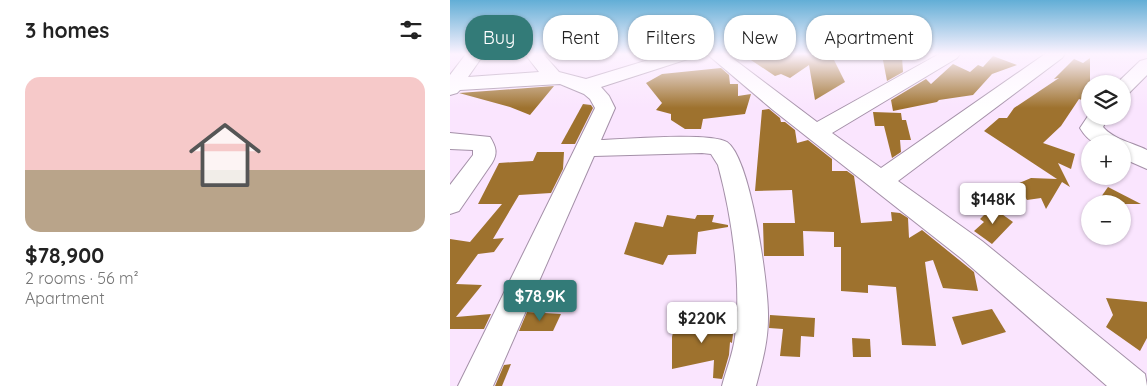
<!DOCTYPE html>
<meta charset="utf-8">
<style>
:root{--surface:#fff;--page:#f6f6f6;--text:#222;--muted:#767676;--line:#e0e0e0;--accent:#337b78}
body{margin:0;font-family:Quicksand,sans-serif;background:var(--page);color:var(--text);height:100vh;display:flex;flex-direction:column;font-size:19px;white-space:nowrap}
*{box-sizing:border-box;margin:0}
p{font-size:16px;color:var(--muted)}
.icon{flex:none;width:28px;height:28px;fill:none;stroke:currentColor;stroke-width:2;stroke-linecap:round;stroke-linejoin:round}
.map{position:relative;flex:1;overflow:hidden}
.drawer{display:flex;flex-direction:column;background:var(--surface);width:450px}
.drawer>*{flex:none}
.top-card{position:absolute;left:15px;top:15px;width:475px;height:45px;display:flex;gap:10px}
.fabs{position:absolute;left:631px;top:75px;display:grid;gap:10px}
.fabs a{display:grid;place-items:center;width:50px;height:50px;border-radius:50%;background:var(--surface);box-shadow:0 1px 4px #0004;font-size:25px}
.price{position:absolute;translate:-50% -42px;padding:0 11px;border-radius:5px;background:#fff;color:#222;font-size:16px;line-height:32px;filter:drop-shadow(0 1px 2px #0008)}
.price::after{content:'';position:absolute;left:50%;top:30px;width:15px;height:11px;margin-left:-8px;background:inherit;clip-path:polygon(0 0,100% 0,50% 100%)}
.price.current{background:var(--accent);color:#fff}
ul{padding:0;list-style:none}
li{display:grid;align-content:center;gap:10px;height:265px;padding:0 25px}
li+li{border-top:1px solid var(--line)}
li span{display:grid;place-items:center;height:155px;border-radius:15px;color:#555}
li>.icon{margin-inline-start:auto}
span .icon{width:90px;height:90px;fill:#fffc;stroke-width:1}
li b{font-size:21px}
h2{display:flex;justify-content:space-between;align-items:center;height:60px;padding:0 25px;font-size:21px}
.tag{padding:0 18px;border-radius:20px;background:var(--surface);box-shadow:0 1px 4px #0004;font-size:18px;line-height:45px}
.tag.current{background:var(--accent);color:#fff}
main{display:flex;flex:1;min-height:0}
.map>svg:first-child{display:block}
.building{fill:#9e722e}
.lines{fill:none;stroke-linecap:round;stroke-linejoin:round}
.minor-casing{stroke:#a490a8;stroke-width:2}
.minor{fill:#fff;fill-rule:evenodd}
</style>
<main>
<section class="drawer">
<h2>3 homes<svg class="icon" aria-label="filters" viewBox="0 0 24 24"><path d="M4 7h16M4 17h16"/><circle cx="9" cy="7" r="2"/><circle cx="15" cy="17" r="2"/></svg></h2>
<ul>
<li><span style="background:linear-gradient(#f6c9c9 60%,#b9a48a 0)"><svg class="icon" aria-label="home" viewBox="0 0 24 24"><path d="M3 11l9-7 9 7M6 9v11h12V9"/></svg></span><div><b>$78,900</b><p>2 rooms · 56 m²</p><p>Apartment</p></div></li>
</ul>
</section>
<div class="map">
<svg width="697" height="386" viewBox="0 0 697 386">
<rect width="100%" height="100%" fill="#fae5fe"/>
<g class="building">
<polygon points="292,54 321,54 328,58 338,54 381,54 395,82 365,100 359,65 340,78 331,74 325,76"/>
<polygon points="432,55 452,57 453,72 437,81"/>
<polygon points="543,56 567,65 542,74 523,95 489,100 487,102 443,111 441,100 476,79 481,84 503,64 520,72 528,65 533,67"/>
<polygon points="640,58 640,103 629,99 611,126 593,143 625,154 621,169 608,163 620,187 612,182 596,209 591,198 577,200 567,184 581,178 607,179 534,131 549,118 557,118 564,108 609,78 604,79 624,59 633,63"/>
<polygon points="271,68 279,75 280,84 288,84 288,96 301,94 295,114 253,119 251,129 235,129 221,120 221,114 206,110 212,103 196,83 212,74"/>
<polygon points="104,86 80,115 60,107 9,93"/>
<polygon points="133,104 141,105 143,108 125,144 111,144"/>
<polygon points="319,109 330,118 331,122 335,122 345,130 347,143 358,140 382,159 382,171 397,171 404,176 411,223 442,221 441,212 450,213 458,218 459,238 472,230 524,272 528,291 493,288 483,260 475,262 486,346 452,345 446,287 418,285 418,293 391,291 391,247 384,247 384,232 353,231 354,256 314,256 313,223 345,223 342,190 305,191 312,110"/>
<polygon points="423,112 451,113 452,120 456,120 461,140 450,140 451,152 442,158 434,126 425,126"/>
<polygon points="87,152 114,152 113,169 101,193 69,195 43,239 54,238 44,252 28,254 6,284 32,285 6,317 41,314 34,329 0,329 0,239 20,242 52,204 28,204 49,163 83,161"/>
<polygon points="658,187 691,204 646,204"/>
<polygon points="542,207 563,222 542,244 524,231 534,222 530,219"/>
<polygon points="217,215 245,219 247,215 264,215 262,222 278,225 278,227 248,232 246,254 218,255 213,265 174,254 185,222 213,227"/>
<polygon points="656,298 697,302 697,338 690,351 656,327 663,315"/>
<polygon points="542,309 556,332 512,345 502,317"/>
<polygon points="77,312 111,314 103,331 69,331"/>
<polygon points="320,315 365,318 364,337 351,336 350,357 330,356 333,329 319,328"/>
<polygon points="226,319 267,321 284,325 282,343 280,342 279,355 272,379 263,378 264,360 222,369 222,337"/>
<polygon points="402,338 420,339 421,357 403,357"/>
<polygon points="61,364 52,386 45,386 54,365"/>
</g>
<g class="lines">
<g class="minor-casing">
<g id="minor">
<path d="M16,54H34L18,77L89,72L75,54H93L109,72L136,79L218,54H244L241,58L151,87L159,96L165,108L151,140C175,139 260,132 277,142C301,158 319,288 318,318C318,342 312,363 306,386H272C276,370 283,354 285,337C292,284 282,217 268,165L261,154L252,153L144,156L43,386H8L145,108L140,99L134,94L110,84L10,90L7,93L0,95V75Z"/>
<polygon points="257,54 277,54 367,122 489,54 510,54 507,58 382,133 431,168 595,54 615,54 612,58 448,181 532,241 695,374 697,386 657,386 512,259 323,110"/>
<polygon points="697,59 697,75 679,93 672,95 672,84 666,84 690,61"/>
<path d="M640,113V116H659L653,127C663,139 683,143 697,150V169L672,158V144C652,144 642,148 630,128Z"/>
<path d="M0,133L40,137C46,147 48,153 42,163L9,211L0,214V185L23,155V150L0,149Z"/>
</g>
</g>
<use href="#minor" class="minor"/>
</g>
<linearGradient id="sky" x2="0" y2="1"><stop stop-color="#62aed6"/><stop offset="0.5" stop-color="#fdf3ff"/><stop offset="1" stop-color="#fdf3ff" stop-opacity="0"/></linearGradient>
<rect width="697" height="108" fill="url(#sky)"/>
</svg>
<div class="fabs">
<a><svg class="icon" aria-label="layers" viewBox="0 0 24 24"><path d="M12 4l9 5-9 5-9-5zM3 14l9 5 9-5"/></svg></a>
<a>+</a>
<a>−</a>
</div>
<b class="price" style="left:543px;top:225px">$148K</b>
<b class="price current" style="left:90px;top:322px">$78.9K</b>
<b class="price" style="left:252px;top:344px">$220K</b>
<div class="top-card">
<a class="tag current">Buy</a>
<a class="tag">Rent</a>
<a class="tag">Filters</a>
<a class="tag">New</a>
<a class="tag">Apartment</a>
</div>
</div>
</main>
